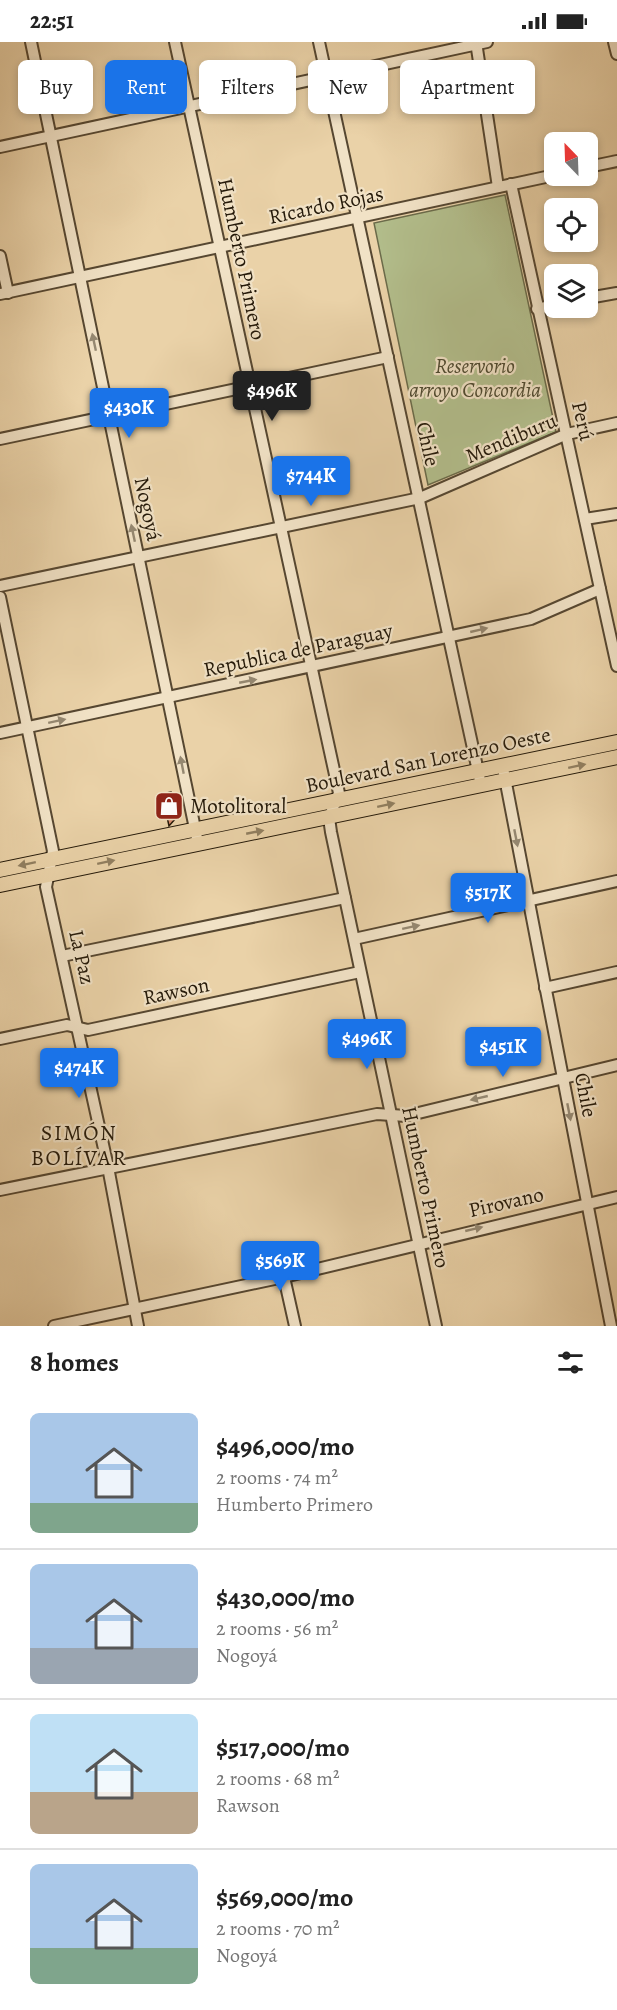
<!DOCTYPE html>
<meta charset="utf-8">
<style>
:root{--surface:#fff;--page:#f6f6f6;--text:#222;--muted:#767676;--line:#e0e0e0;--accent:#1a73e8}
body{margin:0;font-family:Alegreya,serif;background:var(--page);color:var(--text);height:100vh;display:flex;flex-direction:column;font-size:22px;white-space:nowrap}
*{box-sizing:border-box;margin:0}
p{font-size:20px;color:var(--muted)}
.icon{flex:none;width:33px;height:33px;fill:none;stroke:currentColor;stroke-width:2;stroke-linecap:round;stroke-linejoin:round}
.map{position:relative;height:1284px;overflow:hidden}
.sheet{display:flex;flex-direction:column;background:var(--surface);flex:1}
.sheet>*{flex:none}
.guide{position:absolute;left:18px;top:18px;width:582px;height:54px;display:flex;gap:12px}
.needle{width:39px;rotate:337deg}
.controls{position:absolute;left:544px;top:90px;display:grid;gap:12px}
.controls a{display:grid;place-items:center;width:54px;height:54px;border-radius:9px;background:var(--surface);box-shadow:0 3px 9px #0003;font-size:30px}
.price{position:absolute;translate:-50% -51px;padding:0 14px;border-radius:6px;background:var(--accent);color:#fff;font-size:20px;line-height:39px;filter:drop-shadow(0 2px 3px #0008)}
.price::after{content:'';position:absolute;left:50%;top:36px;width:18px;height:14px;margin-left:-9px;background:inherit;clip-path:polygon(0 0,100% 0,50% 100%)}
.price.current{background:#222;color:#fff}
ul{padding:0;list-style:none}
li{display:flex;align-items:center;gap:18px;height:150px;padding:0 30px}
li+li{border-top:2px solid var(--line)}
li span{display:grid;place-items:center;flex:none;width:168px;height:120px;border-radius:9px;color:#555}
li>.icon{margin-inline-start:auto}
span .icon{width:72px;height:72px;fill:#fffc;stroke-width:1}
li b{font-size:26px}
h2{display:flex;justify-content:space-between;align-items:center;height:72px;padding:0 30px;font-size:26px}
.pill{padding:0 21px;border-radius:9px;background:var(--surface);box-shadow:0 3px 9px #0003;font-size:21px;line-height:54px}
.pill.current{background:var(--accent);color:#fff}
.status{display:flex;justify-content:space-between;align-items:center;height:42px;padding:0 30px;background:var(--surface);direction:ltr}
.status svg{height:16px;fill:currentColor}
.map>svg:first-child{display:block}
.green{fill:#b2bd8b;stroke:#6b6b4a;stroke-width:1.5}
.building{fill:#d78a6c;stroke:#241909;stroke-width:1.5}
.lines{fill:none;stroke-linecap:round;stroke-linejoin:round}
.minor-casing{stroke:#564731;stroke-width:14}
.major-casing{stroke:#241909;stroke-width:16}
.minor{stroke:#f1e2c6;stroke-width:10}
.major{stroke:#ead2a8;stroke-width:14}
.oneway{fill:#958871}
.oneway2{fill:#917f60}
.labels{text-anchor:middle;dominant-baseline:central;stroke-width:4.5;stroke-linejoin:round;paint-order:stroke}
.street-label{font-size:21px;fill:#241909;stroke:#f1e2c6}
.park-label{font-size:21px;font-style:italic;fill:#4f4a30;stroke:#f1e2c6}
.poi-label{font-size:21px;fill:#241909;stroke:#f1e2c6;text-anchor:start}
.neighbourhood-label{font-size:22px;letter-spacing:1.5px;fill:#241909;stroke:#f1e2c6}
</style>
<div class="status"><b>22:51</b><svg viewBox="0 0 49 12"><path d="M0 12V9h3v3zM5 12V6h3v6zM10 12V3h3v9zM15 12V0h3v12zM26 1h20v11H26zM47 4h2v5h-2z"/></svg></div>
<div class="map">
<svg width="617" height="1284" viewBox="0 0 617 1284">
<rect width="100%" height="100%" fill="#ead2a8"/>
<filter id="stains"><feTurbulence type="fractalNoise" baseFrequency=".00333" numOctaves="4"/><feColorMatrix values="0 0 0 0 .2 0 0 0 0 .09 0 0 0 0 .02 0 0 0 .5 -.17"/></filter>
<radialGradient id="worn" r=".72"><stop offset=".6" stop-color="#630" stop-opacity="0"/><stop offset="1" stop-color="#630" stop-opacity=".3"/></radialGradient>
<polygon class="green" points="505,153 556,390 428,443 374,181"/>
<polygon class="building" points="171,750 176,776 169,784 162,752"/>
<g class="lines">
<g class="minor-casing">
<g id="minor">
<polyline points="31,0 198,801"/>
<polyline points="175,0 339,751 329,776 331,790 436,1284"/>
<polyline points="319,0 481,743"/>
<polyline points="476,0 498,145"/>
<polyline points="614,0 617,12"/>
<polyline points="0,105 487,0"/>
<polyline points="588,125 617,119"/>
<polyline points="511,142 617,624"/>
<polyline points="0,214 8,251"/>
<polyline points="0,252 555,133"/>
<polyline points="588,256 617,251"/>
<polyline points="537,267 555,263"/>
<polyline points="0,397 388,315"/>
<polyline points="585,477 617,472"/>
<polyline points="0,544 420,456 567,392 617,381"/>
<polyline points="0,555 53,809 46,845 108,1125 138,1284"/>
<polyline points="0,691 531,577 600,547"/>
<polyline points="504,731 611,1284"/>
<polyline points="354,897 617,839"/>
<polyline points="62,914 345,856"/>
<polyline points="545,946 617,930"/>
<polyline points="0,997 67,983 88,988 360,930"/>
<polyline points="0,1148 377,1072 406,1074 617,1023"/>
<polyline points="284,1235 295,1284"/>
<polyline points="54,1284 284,1235 617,1155"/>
</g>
</g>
<g class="major-casing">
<g id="major">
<polyline points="0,828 617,700"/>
<polyline points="0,843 617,715"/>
</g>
</g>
<use href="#minor" class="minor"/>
<use href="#major" class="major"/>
</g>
<defs><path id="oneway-solid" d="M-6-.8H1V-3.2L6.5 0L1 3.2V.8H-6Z" transform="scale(1.5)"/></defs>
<g class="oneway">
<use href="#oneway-solid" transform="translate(94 300) rotate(-102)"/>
<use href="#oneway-solid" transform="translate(133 491) rotate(-102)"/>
<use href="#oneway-solid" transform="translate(479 588) rotate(-13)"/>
<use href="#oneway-solid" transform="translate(248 639) rotate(-11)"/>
<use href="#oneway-solid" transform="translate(57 679) rotate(-12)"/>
<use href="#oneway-solid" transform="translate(182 723) rotate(-101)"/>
<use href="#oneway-solid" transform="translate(516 796) rotate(79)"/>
<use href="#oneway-solid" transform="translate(411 885) rotate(-12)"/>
<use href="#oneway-solid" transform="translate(479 1056) rotate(167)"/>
<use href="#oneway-solid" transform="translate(569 1070) rotate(79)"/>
<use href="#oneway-solid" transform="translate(474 1187) rotate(-13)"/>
</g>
<g class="oneway2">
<use href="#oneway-solid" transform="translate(577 724) rotate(-12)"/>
<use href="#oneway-solid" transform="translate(386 763) rotate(-12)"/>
<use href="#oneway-solid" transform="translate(255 790) rotate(-11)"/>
<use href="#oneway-solid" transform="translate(106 820) rotate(-12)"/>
<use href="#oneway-solid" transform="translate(27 822) rotate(168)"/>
</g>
<defs>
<g id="shop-square" transform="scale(1.5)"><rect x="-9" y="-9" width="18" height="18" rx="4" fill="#8f2418" stroke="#f1e2c6"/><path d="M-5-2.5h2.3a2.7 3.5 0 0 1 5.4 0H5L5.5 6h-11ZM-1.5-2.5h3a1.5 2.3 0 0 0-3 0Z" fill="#fff"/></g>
</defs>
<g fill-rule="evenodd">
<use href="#shop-square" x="169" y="764"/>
</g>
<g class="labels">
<g class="street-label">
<text transform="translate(326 163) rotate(-12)">Ricardo Rojas</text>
<text transform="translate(242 217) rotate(78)">Humberto Primero</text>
<text transform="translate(583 379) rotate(77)">Perú</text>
<text transform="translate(511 396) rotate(-23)">Mendiburu</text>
<text transform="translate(428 402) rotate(77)">Chile</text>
<text transform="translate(148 467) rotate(78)">Nogoyá</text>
<text transform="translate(298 608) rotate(-12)">Republica de Paraguay</text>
<text transform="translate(428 718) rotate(-12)">Boulevard San Lorenzo Oeste</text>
<text transform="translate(82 915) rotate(77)">La Paz</text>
<text transform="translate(176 949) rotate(-12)">Rawson</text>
<text transform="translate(586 1053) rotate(79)">Chile</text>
<text transform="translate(426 1145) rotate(78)">Humberto Primero</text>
<text transform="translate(506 1160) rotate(-13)">Pirovano</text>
</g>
<g class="park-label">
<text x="475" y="324">Reservorio<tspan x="475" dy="24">arroyo Concordia</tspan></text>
</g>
<g class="poi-label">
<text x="190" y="764">Motolitoral</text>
</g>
<g class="neighbourhood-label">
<text x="79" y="1091">SIMÓN<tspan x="79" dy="25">BOLÍVAR</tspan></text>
</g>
</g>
<rect width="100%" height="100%" filter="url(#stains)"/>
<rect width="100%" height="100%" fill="url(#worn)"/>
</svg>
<div class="controls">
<a><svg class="needle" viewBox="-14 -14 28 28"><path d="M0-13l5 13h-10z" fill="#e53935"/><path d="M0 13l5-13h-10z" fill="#767676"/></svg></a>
<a><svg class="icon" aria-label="locate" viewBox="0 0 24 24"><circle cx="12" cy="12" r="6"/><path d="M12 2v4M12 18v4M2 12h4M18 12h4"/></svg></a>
<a><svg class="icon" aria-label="layers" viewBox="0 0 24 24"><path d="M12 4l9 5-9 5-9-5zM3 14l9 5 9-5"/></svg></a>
</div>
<b class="price current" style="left:272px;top:380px">$496K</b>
<b class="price" style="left:129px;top:397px">$430K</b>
<b class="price" style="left:311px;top:465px">$744K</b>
<b class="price" style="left:488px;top:882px">$517K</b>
<b class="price" style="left:367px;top:1028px">$496K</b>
<b class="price" style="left:503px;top:1036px">$451K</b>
<b class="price" style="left:79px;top:1057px">$474K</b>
<b class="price" style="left:280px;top:1250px">$569K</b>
<div class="guide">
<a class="pill">Buy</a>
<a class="pill current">Rent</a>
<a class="pill">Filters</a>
<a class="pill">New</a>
<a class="pill">Apartment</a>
</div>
</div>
<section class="sheet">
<h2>8 homes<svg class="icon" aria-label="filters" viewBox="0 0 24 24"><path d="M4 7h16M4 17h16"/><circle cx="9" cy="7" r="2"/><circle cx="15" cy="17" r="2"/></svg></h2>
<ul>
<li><span style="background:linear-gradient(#a9c7e8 75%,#7fa58c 0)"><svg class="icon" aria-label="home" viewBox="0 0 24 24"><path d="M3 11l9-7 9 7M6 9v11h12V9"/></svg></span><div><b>$496,000/mo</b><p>2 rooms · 74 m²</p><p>Humberto Primero</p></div></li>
<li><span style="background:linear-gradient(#a9c7e8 70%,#9aa5b1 0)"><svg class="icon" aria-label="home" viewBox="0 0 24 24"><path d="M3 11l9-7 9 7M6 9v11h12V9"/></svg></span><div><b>$430,000/mo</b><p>2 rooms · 56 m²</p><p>Nogoyá</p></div></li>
<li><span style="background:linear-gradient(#bfe0f5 65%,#b9a48a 0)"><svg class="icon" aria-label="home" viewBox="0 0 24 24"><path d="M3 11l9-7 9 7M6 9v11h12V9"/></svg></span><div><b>$517,000/mo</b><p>2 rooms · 68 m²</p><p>Rawson</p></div></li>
<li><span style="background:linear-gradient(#a9c7e8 70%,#7fa58c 0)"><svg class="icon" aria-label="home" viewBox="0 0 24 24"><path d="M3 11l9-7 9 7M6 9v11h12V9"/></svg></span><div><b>$569,000/mo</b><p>2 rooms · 70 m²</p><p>Nogoyá</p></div></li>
</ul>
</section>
